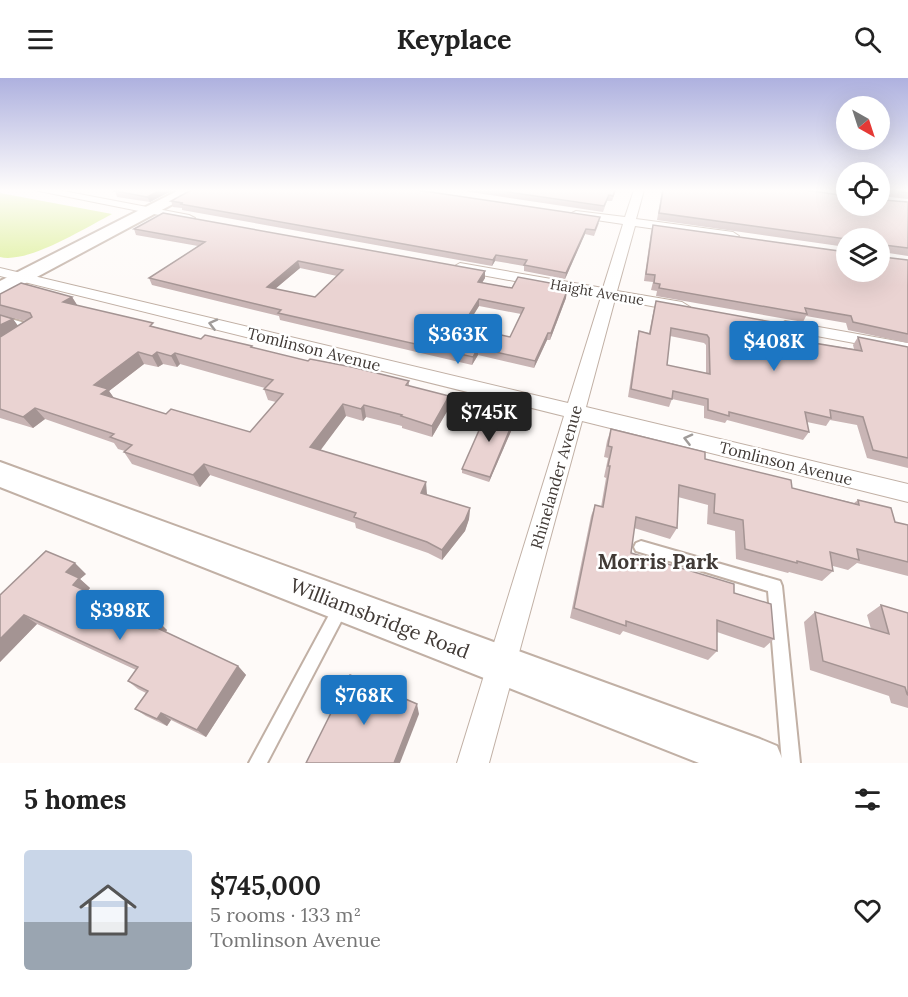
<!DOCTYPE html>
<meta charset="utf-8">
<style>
:root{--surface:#fff;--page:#f2f2f2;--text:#222;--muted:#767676;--accent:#1c76c3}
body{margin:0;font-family:Lora,serif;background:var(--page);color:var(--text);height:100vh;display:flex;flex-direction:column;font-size:22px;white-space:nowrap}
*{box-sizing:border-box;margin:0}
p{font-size:20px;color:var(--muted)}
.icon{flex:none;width:33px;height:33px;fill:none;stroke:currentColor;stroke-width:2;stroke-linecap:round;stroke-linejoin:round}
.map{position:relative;height:685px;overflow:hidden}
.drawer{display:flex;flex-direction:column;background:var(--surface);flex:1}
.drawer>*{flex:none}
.needle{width:39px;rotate:141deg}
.fabs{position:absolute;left:836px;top:18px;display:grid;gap:12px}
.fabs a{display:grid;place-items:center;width:54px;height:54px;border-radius:50%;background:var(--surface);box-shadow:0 6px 24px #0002;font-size:30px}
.price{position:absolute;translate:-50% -51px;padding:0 14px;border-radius:6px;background:var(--accent);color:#fff;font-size:20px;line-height:39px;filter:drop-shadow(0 2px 3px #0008)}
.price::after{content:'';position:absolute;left:50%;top:36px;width:18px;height:14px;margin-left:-9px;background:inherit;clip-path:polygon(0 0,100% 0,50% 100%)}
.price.selected{background:#222;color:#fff}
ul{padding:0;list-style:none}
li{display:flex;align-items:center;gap:18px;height:150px;padding:0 24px}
li span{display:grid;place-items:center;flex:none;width:168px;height:120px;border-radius:6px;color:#555}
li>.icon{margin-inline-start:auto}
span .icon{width:72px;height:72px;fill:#fffc;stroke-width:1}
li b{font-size:26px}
h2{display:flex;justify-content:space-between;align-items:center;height:72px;padding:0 24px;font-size:26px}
header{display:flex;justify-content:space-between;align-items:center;height:78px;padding:0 24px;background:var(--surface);font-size:27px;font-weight:700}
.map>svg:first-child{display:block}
.green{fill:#dcef97}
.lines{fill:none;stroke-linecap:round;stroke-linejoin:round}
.lane-casing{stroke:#c1b0a5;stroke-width:4}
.street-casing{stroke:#c1b0a5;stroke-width:2}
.secondary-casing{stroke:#c1b0a5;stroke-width:4}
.lane{fill:#fff;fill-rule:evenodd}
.street{fill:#fff;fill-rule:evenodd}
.secondary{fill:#fff;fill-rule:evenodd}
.wall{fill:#c9b5b5;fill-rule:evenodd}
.shaded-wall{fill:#a49493}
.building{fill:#ead3d2;stroke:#a49493;stroke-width:1.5;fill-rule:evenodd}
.oneway{stroke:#a09c9a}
.labels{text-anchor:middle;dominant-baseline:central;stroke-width:5;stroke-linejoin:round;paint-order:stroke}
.far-street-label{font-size:14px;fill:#413a36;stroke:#fff}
.street-label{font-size:16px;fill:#413a36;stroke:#fff}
.near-street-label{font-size:20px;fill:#413a36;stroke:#fff}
.near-neighbourhood-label{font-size:21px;font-weight:bold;fill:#413a36;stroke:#fff}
</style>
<header><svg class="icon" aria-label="menu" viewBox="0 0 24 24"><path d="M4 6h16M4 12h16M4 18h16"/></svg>Keyplace<svg class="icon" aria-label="search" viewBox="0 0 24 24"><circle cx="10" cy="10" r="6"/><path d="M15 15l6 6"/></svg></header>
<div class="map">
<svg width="908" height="685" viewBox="0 0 908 685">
<rect width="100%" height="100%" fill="#fefaf8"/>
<path class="green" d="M0,115L112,136C85,150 28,186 0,179Z"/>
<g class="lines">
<g class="lane-casing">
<g id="lane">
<polygon points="0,238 36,248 37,250 33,253 0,244"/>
<polygon points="641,463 780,503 782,508 800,685 782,685 768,513 636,473 634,469 636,465"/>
<polygon points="341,522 346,524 348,529 346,534 267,685 249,685 336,524"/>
</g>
</g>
<g class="street-casing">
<g id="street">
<polygon points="34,112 58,112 189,137 195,140 189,143"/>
<polygon points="634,112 644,112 636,141 733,154 739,158 733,162 635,148 617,213 682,224 690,229 682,234 615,221 586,329 908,406 908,424 582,343 489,685 457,685 564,338 0,198 0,190 568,325 601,219 460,193 453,189 460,185 603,210 623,146 576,139 570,136 576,133 625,139"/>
<polygon points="785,243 908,265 908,275 779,251 777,248"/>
</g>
</g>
<g class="secondary-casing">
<g id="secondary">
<polygon points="179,112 199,112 7,215 0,217 0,203"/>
<polygon points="0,384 760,661 777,668 784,685 699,685 0,409"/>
</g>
</g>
<use href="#lane" class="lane"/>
<use href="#street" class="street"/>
<use href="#secondary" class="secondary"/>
</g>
<g class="wall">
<polygon points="173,112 150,124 117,119 115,113"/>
<polygon points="457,112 616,112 612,123 607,123 603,134"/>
<polygon points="662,112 806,112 846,128 879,112 908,112 908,121 881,118 880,120 883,122 908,124 908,178 882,174 883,179 908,182 908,265 848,252 846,245 806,238 803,244 656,218 657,213 651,212 653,204 644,203 651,154 653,147 846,194 879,160 846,160 846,169 657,142"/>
<polygon points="171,123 599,145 594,158 585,156 565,201 524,193 524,188 495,183 492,188 182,132 182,130 173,129"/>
<path d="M134,151L485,193V200L482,205L512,210L560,212L566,220L550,262H547L534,290L478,277L472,287L280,242L279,238L152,207L149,200L198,168L136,157ZM300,190L337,198L315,219L275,211ZM479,228L521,236L510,259L465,249Z"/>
<path d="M0,216L72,219L77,227L155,249L201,261L253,270L308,283L409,303V308L449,318V330L432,359L402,350V348L366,339L363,343L346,338L320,372L427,416V417L470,430L469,441L465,453L442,482L428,475L356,450L355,445L210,397L200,409L132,386L124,374L125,373L118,371L114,365L45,341L33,350L0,340V237L13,241L18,248L26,243L0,237ZM144,286L158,289L163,286L177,289L180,286L265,310L264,311L268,322L276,324L250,354L166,336L114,320L109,313Z"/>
<path d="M656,223L814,265L854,271L853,267L858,259L908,269V390L867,380L857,347L830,342L826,348L807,344L809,354L803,362L727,342L725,345L704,340V328L672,321L669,329L628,319L637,261L639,253L649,255L654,230ZM670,258L704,265L706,267V295L667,287Z"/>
<polygon points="515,339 515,344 489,404 462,395 462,391"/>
<polygon points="611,351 705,381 792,410 854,425 858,422 895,444 908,447 908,498 857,485 848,492 833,488 833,493 822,503 789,494 788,495 736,481 735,453 707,446 708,427 678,419 677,450 670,461 634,450 631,475 734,515 774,561 764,570 717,554 717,573 708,582 623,553 620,557 570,540 591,438 595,427 601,429 606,400 604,399 608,380 604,379 607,363"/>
<polygon points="86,496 80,501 90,510 88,513 92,517 167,552 166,554 238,588 246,597 206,659 171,642 167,648 146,638 135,631 146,615 138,611 128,603 136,592 37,546 0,584 0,517"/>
<polygon points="881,527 908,535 908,630 891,625 889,618 810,592 804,544 815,534 871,551 867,537"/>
</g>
<g class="shaded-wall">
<polygon points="161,112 173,112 150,124 147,119"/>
<polygon points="586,151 585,156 565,201 566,195"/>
<polygon points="496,177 495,183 492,188 493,182"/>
<polygon points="298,183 300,190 269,216 267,209"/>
<polygon points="485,193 485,200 478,211 478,204"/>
<polygon points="567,213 566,220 550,262 551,255"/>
<polygon points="72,219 79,230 63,224"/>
<polygon points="479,221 479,228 462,256 462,248"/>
<polygon points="13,241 21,252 0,263 0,247"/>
<polygon points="548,255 547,262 534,290 535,283"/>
<polygon points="478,270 478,277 472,287 473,279"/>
<polygon points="138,274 144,286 109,313 116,323 109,328 94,307"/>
<polygon points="157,274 163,286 158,289 152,278"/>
<polygon points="175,275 180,286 177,289 171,278"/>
<polygon points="449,318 449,330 432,359 432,348"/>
<polygon points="343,326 346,338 314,381 310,369"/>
<polygon points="364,327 366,339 363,343 361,331"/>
<polygon points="35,330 45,341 33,350 23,339"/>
<polygon points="515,339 515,344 489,404 490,399"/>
<polygon points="204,386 210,397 200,409 193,397"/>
<polygon points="426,404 427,416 422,427 421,415"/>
<polygon points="470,430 469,441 465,453 442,482 442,472"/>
<polygon points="75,485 86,496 80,501 90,510 84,517 73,507 66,494"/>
<polygon points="24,537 37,546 0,584 0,561"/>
<polygon points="158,543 167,552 163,558 153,548"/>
<polygon points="238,588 246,597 206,659 197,652"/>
<polygon points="417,626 419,636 400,685 394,685"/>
<polygon points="161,635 171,642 167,648 157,641"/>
</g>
<g class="building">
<polygon points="117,112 161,112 147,119 115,113"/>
<polygon points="191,112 417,112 600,139 595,152 586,151 566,195 524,187 527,182 496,177 493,182 180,126 183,125 171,123"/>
<polygon points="494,112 615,112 613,118 609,117 604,128"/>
<polygon points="663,112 806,112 846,118 846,128 879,128 879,112 883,112 880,120 883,122 908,124 908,170 884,167 881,169 883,179 908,182 908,256 853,244 851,238 805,230 807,236 659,210 660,206 654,205 655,197 646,196 653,147 846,174 846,194 879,194 879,160 846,160 846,161 659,135"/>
<polygon points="889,112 908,112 908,115"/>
<path d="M163,135L485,193L478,204L512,210L518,199L561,207L559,212L567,213L551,255H548L535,283L478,270L473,279L278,235L281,232L149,200L205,164L134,151ZM298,183L343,192L315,219L267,209ZM479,221L524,230L510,259L462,248Z"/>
<path d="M21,205L72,219L63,224L153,245L150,248L201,261L205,257L252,268L251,269L308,283L310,281L352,289L409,303L406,307L449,318L432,348L401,338L402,337L364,327L361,331L343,326L310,369L426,404L421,415L470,430L465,442L442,472L427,464L354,439L356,435L204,386L193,397L124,374L132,367L110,359L114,356L35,330L23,339L0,331V259L32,239L30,235L0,227V216ZM138,274L152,278L157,274L171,278L175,275L273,302L264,311L283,316L250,354L171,331L166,336L101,316L108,311L94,307Z"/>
<path d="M656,223L811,251L814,265L862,273L858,259L908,269V380L873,372L863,339L830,332L831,340L805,334L809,354L729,334V338L708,332V321L673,313L672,321L631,311L639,253L650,256ZM671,250L707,257L709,260L710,296L667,287Z"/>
<polygon points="0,237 13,241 0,247"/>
<polygon points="488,332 515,339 490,399 462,391"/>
<polygon points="611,351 705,374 705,381 791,402 792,410 859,427 858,422 891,430 895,444 908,447 908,484 857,471 859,482 830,474 833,493 797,483 797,485 745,471 743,442 714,435 715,416 679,407 677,450 636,439 631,475 734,506 734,515 771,526 774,561 717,542 717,573 626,543 626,548 574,530 595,427 603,429 610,388 608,388 612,369 608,368"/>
<polygon points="46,473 75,485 66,494 79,500 73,507 88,514 87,515 158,543 153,548 238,588 197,652 161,635 157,641 135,631 148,613 128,603 138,589 24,537 0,561 0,517"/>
<polygon points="881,527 908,535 908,617 907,616 905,609 823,583 815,534 889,556"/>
<polygon points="350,597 417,626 394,685 306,685"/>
</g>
<defs><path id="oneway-chevron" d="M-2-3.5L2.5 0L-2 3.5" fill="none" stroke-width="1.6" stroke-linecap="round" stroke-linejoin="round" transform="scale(1.5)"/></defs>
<g class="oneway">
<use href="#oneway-chevron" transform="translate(213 246) rotate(-166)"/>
<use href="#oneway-chevron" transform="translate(688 361) rotate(-166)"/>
</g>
<linearGradient id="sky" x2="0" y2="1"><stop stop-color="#aeb1df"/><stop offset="0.54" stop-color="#fffdfc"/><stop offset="1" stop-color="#fffdfc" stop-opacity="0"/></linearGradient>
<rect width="908" height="208" fill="url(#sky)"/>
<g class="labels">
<g class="far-street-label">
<text transform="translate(597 214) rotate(10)">Haight Avenue</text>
</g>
<g class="street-label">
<text transform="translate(314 271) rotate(14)">Tomlinson Avenue</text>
<text transform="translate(786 385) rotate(14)">Tomlinson Avenue</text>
<text transform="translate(556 399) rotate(-74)">Rhinelander Avenue</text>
</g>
<g class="near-street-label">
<text transform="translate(380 540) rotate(21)">Williamsbridge Road</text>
</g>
<g class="near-neighbourhood-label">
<text x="658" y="483">Morris Park</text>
</g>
</g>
</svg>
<div class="fabs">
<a><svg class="needle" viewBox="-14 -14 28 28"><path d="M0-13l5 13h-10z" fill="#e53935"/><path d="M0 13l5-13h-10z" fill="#767676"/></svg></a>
<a><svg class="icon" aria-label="locate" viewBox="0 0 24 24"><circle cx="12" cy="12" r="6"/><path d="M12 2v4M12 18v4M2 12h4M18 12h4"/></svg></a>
<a><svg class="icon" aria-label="layers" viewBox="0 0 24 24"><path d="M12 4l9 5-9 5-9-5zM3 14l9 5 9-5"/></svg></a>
</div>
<b class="price" style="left:458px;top:287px">$363K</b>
<b class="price" style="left:774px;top:294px">$408K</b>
<b class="price selected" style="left:489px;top:365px">$745K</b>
<b class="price" style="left:120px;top:563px">$398K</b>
<b class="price" style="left:364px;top:648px">$768K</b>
</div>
<section class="drawer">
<h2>5 homes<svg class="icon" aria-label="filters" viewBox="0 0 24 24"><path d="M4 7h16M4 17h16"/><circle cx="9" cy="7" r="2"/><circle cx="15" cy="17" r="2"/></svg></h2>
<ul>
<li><span style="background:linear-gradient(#c9d6e8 60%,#9aa5b1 0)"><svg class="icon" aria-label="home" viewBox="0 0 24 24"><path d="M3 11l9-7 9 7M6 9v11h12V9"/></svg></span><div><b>$745,000</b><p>5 rooms · 133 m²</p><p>Tomlinson Avenue</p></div><svg class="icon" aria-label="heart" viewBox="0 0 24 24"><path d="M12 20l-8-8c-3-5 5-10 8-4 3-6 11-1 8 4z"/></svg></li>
</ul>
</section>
